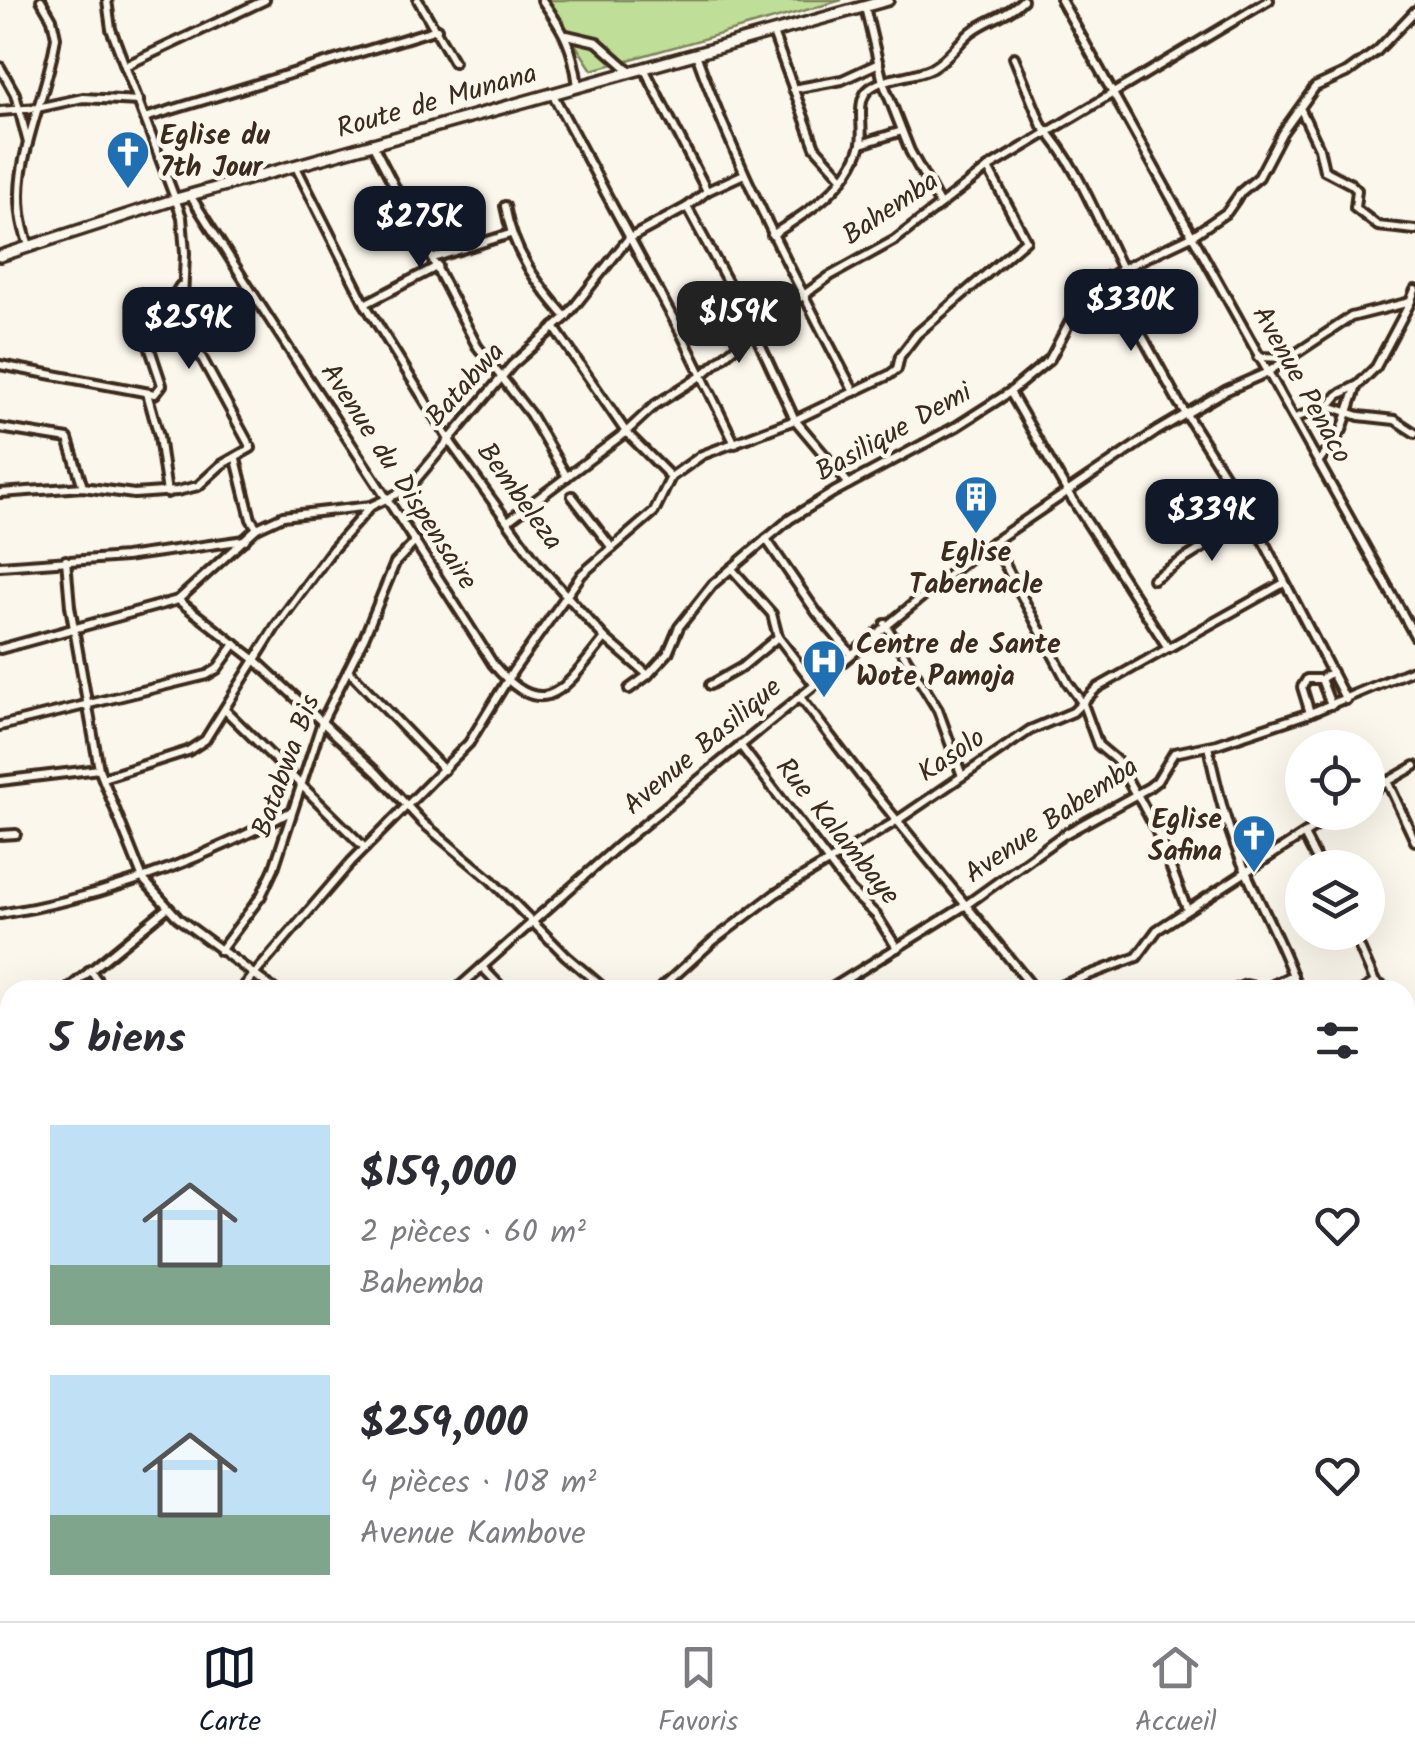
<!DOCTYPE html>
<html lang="fr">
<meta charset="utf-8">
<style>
:root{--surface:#fff;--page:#f7f7f7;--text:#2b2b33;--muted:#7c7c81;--line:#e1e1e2;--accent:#111827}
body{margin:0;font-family:Kalam,sans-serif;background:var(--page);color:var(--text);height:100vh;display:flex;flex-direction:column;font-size:38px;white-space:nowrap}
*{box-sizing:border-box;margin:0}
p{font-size:32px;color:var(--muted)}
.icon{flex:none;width:55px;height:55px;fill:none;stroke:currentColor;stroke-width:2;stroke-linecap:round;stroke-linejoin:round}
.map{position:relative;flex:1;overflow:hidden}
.drawer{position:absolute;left:0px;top:980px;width:1415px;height:642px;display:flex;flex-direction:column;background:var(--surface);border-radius:30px 30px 0 0;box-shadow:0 10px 40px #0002}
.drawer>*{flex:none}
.buttons{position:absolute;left:1285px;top:730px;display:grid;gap:20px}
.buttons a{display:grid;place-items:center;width:100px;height:100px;border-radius:50%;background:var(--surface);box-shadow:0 10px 40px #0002;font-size:50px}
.price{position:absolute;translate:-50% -85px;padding:0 22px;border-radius:20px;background:var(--accent);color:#fff;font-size:32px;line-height:65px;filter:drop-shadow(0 2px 5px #0008)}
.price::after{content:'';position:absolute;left:50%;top:60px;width:30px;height:22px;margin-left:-15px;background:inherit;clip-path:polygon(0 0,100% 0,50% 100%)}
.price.selected{background:#222;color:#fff}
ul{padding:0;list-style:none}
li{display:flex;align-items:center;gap:30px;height:250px;padding:0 50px}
li span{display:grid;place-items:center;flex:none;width:280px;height:200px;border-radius:0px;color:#555}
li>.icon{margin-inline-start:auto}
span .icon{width:120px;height:120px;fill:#fffc;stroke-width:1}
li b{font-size:42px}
h2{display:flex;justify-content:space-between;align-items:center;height:120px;padding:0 50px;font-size:42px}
.tabs{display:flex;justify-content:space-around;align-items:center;height:140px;border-top:2px solid var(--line);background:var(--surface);font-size:28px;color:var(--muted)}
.tabs a{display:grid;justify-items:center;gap:5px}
.tabs .selected{color:var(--accent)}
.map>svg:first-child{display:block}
.green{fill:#bfde97;stroke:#7d845a;stroke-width:2.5}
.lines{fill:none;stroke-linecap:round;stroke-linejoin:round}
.street-casing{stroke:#3b2a1e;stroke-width:14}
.secondary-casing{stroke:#3b2a1e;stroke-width:16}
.street{stroke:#fbf7ec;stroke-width:6}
.secondary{stroke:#fbf7ec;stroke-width:9}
.rail-casing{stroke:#3b2a1e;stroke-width:6}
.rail{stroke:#fbf7ec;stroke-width:2.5;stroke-dasharray:8;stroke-linecap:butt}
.labels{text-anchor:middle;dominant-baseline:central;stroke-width:9;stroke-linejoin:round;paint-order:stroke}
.street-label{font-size:28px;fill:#3b2a1e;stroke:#fbf7ec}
.poi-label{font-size:28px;font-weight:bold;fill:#3b2a1e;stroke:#fbf7ec;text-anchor:start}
</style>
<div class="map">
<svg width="1415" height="1621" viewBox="0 0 1415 1621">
<rect width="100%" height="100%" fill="#fbf7ec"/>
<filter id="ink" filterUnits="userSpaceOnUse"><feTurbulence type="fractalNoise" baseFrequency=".01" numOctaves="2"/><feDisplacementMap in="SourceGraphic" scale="20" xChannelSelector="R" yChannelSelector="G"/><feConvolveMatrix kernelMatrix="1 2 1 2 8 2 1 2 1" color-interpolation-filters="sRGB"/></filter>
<g filter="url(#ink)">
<polygon class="green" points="546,0 842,0 592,70"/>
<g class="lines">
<g class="street-casing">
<g id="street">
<polyline points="418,0 454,62"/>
<path d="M542,0C564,31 573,47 578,86"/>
<polyline points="1061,0 1415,636"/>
<polyline points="865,7 883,82 910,151 940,205"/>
<polyline points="773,33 815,147 842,177"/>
<polyline points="567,35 597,42 631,72"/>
<path d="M696,54C738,172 796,281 854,392"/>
<path d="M1014,57L1042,126C1076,161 1100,225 1122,269"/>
<polyline points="125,66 265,0"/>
<polyline points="0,67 15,94 28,143"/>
<polyline points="644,68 707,191"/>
<polyline points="793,89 842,80 879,63"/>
<polyline points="552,93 682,335 735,444"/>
<polyline points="1301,110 1319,148 1324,170 1351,184 1357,190 1355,208 1378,226 1415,230"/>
<polyline points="0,111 37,108 83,98 139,101"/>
<polyline points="145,118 437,29"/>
<polyline points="372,143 477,346 530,414 567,477"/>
<polyline points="861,144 902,131"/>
<polyline points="296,167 365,304 453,446 538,564 605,638 648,675"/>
<path d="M190,195C289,353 394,506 493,664C546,727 566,686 605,638"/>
<path d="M505,206C513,251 536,283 566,317"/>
<polyline points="687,207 754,331 795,420 849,484"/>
<path d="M772,235C807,213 850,186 861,144C864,129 856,103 867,91C882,76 913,78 932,68C947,60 958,43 971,32C988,19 1007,16 1023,0"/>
<path d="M29,245C1,175 46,107 56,37L52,19L41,0"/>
<polyline points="433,258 510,234"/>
<polyline points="1109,276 1179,403 1251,517 1346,700"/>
<polyline points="365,304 438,266"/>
<polyline points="554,327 626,432 671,477"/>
<polyline points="1258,357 1287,358"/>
<polyline points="0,365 155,394 162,385 149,346 151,332 180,286"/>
<polyline points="1010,392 1067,491 1168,648"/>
<polyline points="147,393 159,436 167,493"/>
<polyline points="1329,406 1359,416 1395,420 1415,433"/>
<polyline points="1295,418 1329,406 1338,395 1358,385 1376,367 1411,301"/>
<polyline points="0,428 68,439 83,487"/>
<polyline points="236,459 251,519 257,528"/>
<polyline points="1319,461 1342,430 1356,388"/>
<polyline points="0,493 83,487 134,494 177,491 198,486 221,465 251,448 197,349 183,301 185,253 182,217 111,29 107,0"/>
<polyline points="572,496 612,548"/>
<polyline points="508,521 626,432 655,405 701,376 754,331 830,276 895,240 988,168 1269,0"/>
<polyline points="766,539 817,613 851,654"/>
<polyline points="993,542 1068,683 1083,704 1098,745 1117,761 1136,795"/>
<polyline points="66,560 70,606 99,769 143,879 178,918 275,990"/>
<polyline points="0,566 125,557 245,540"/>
<polyline points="732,569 772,614 778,637 814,684"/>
<polyline points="1153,579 1251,517"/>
<polyline points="178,600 257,528 283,516 371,506"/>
<polyline points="885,624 938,710 962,776"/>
<polyline points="0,649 178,600 254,659 377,773 423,823 491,880 566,956 606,990"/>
<polyline points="348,670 444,770"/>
<polyline points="710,685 742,667 778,637"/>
<polyline points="629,689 648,675 668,653 679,627 713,584 790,519 834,492 957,426 1010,392 1050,359 1086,291 1122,269 1192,236 1227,212 1241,192 1259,177 1282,133 1315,87 1348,72 1377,51 1415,11"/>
<polyline points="800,697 860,775 1035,990"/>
<polyline points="1331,705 1321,679 1332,672"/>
<polyline points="225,710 365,848"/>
<polyline points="1310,713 1302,687 1307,679 1321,679"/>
<polyline points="0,726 207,675 217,669 235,644"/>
<polyline points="740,745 851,891 876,915 897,948"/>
<path d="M1208,746C1217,789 1228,834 1247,874C1264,913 1285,949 1298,990"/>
<polyline points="103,778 188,751 205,740 276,626 332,550 371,506 408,489 512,365 566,317 628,239 687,207 707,191 744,174"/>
<polyline points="0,781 99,769"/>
<polyline points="1387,781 1415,841"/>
<polyline points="1368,793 1415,766"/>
<polyline points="1137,794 1156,830 1187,909"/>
<polyline points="0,835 16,834"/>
<polyline points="1304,835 1321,868"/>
<path d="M0,914C102,898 200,861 290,812"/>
<polyline points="1353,932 1375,982"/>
<polyline points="220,951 261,896 274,868 322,722 364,638 395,563 416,541"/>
<polyline points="482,967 504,990"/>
<polyline points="90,970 104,990"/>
<polyline points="67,990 167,908"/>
<polyline points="241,990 351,862 469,743 513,671 582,574 654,512 671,477 702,455 795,420 889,375 897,369 900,356 917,334 1026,240 988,168"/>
<polyline points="456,990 618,846 967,560 1157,431 1225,391 1268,372 1351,317 1410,302 1415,290"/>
<polyline points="659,990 713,941 775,894 898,820 1030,730 1073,712 1097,688 1284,583"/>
<polyline points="829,990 966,905 1063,835 1148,788 1157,781 1174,753 1217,744 1310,713 1415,669"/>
<polyline points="1049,990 1137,957 1157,930 1338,812"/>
<polyline points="1233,990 1246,985 1265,989 1293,975"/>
<polyline points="1363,990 1375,982 1389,990"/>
<polyline points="1405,1018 1415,1029"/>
<polyline points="0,1049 10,1043"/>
<polyline points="1405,1107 1415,1105"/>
<polyline points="1405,1181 1415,1179"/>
<polyline points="1405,1277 1415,1274"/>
<polyline points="0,1300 10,1293"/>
<polyline points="0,1378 10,1369"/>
<polyline points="1405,1442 1415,1457"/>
<polyline points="0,1446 10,1441"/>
<polyline points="0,1517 10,1514"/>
<polyline points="0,1611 10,1611"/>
<polyline points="68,1612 75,1621"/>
<polyline points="225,1612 234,1621"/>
<polyline points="383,1612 391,1621"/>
<polyline points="545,1612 552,1621"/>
<polyline points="702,1612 710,1621"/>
<polyline points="855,1612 861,1621"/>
<polyline points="983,1612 989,1621"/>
<polyline points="1118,1612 1124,1621"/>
<polyline points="1253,1612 1259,1621"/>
<polyline points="1384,1612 1390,1621"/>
<polyline points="150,1621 163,1612"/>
<polyline points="622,1621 631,1612"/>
<polyline points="1215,1621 1222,1612"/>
</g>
</g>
<g class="secondary-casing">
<polyline id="secondary" points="0,256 176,199 888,0"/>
</g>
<use href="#street" class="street"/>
<use href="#secondary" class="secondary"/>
<g class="rail-casing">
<g id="rail">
<polyline points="1405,1250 1415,1247"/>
<polyline points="0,1586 10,1585"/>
</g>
</g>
<use href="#rail" class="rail"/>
</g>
</g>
<defs>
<g id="church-pin" transform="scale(2.25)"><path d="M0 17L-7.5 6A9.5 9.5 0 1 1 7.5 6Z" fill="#1f6fb2" stroke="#fbf7ec"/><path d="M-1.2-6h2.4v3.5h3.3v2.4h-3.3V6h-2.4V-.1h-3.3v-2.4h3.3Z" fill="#fff"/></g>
<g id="building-pin" transform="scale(2.25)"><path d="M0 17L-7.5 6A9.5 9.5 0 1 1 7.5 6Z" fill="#1f6fb2" stroke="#fbf7ec"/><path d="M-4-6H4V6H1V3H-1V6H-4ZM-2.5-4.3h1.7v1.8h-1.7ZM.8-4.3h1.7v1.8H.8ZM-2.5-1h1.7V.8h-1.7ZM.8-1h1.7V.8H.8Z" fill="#fff"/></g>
<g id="hospital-pin" transform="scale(2.25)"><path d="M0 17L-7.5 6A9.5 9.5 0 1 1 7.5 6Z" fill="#1f6fb2" stroke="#fbf7ec"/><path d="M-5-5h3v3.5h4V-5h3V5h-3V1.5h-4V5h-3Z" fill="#fff"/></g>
</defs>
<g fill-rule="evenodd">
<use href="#church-pin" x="128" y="152"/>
<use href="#building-pin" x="976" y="497"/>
<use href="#hospital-pin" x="824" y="661"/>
<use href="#church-pin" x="1254" y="836"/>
</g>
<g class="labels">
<g class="street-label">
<text transform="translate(437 102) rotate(-16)">Route de Munana</text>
<text transform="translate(891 209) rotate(-34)">Bahemba</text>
<text transform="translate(466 385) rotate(-48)">Batabwa</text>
<text transform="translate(1301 385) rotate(61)">Avenue Penaco</text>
<text transform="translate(894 433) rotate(-29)">Basilique Demi</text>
<text transform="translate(398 477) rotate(57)">Avenue du Dispensaire</text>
<text transform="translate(519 497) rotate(54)">Bembeleza</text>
<text transform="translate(703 747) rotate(-40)">Avenue Basilique</text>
<text transform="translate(952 756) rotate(-34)">Kasolo</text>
<text transform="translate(287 766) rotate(-70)">Batabwa Bis</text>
<text transform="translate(1052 821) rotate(-34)">Avenue Babemba</text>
<text transform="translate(837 832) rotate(51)">Rue Kalambaye</text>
</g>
<g class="poi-label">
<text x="160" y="136">Eglise du<tspan x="160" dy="32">7th Jour</tspan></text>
<text x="976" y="553" text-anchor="middle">Eglise<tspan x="976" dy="32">Tabernacle</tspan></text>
<text x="856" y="645">Centre de Sante<tspan x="856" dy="32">Wote Pamoja</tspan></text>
<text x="1222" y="820" text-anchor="end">Eglise<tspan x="1222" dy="32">Safina</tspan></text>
</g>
</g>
</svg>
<div class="buttons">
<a><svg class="icon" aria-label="locate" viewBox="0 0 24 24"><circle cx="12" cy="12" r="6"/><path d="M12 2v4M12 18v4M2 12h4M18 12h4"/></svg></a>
<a><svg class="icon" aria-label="layers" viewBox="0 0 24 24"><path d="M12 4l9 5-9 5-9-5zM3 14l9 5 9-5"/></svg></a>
</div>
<b class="price" style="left:420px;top:271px">$275K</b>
<b class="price" style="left:1131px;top:354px">$330K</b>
<b class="price selected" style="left:739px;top:366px">$159K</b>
<b class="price" style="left:189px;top:372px">$259K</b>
<b class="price" style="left:1212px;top:564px">$339K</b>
<section class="drawer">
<h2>5 biens<svg class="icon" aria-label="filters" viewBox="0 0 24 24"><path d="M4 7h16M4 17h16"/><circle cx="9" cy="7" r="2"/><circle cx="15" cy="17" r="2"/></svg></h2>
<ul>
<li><span style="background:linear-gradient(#bfe0f5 70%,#7fa58c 0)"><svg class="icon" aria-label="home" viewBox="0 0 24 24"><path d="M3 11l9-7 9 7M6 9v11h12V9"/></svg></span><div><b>$159,000</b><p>2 pièces · 60 m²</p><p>Bahemba</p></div><svg class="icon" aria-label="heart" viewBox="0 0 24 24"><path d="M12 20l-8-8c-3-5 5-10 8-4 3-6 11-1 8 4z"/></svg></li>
<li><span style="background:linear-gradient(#bfe0f5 70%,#7fa58c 0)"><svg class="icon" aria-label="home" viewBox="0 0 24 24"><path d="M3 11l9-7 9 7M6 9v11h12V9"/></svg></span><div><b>$259,000</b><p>4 pièces · 108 m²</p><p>Avenue Kambove</p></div><svg class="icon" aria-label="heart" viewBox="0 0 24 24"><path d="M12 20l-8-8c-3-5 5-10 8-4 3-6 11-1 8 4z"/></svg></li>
</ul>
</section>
</div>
<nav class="tabs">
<a class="selected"><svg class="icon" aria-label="map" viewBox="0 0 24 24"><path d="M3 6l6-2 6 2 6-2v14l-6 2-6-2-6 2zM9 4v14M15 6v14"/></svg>Carte</a>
<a><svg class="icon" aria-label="saved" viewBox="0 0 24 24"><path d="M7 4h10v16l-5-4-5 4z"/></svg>Favoris</a>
<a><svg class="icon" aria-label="home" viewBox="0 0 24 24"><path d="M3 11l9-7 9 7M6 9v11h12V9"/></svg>Accueil</a>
</nav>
